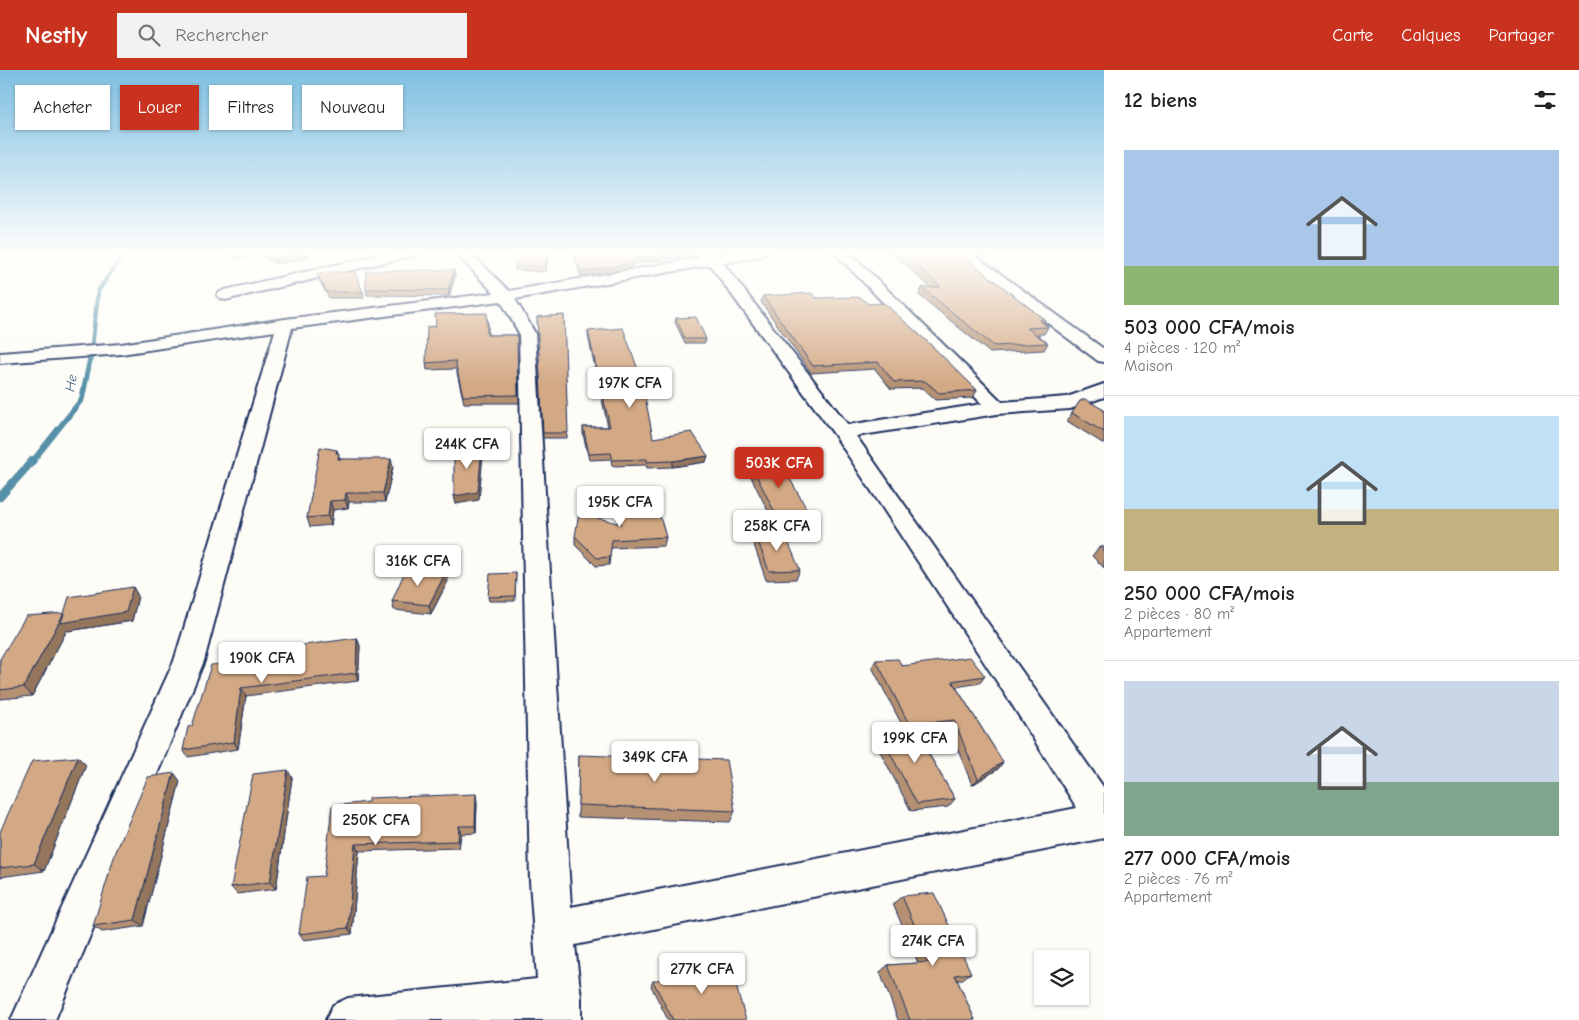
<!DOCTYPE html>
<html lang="fr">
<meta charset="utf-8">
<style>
:root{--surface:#fff;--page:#f2f2f2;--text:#222;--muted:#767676;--line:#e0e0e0;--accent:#c8321e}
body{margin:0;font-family:"Comic Neue",sans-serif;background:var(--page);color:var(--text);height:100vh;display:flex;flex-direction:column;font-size:19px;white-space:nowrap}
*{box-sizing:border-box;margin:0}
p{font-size:16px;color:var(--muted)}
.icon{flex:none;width:28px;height:28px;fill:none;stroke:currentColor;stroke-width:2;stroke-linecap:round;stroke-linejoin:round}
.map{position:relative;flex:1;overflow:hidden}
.panel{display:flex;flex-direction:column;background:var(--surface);width:475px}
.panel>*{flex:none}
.banner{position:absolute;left:15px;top:15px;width:475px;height:45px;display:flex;gap:10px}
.fabs{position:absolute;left:1034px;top:880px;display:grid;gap:10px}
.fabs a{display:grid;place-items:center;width:55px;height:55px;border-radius:0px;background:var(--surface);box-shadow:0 1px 4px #0004;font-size:25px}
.price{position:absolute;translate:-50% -42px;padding:0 11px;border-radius:5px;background:#fff;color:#222;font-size:16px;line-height:32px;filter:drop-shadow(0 1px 2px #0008)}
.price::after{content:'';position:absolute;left:50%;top:30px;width:15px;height:11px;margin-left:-8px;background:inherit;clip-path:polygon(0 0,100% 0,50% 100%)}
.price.selected{background:var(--accent);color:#fff}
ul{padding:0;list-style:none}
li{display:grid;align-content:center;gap:10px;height:265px;padding:0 20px}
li+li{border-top:1px solid var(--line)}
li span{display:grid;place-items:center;height:155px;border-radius:0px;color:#555}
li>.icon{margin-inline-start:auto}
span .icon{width:90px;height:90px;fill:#fffc;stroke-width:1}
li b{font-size:21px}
h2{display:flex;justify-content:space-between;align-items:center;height:60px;padding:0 20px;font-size:21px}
.chip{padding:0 18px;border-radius:0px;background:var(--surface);box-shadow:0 1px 4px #0004;font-size:18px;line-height:45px}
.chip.selected{background:var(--accent);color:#fff}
header{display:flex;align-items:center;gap:30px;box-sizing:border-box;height:70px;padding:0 25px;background:var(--accent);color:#fff}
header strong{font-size:24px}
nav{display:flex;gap:28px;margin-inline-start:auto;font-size:18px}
.search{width:350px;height:45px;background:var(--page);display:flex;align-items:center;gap:12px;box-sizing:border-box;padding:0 18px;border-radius:0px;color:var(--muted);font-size:19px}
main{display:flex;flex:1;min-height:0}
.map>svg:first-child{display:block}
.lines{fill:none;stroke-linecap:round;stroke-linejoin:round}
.stream-far2{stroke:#5790a8;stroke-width:4.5}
.stream-far1{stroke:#5790a8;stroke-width:5.5}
.stream{stroke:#5790a8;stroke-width:8}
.street-casing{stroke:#1b2f5e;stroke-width:4}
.street{fill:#fdfcf7;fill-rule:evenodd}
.wall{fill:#b59072;stroke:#1b2f5e}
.shaded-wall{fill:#94765c;stroke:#1b2f5e}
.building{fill:#d3a884;stroke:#1b2f5e}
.labels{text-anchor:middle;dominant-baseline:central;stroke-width:5;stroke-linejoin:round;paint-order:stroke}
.far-water-label{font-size:14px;font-style:italic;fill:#395f83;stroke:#fdfcf7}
</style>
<header>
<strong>Nestly</strong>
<div class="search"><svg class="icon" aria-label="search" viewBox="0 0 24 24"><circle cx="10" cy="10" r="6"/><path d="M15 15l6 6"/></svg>Rechercher</div>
<nav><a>Carte</a><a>Calques</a><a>Partager</a></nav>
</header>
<main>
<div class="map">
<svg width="1104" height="950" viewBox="0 0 1104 950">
<rect width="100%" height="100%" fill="#fdfcf7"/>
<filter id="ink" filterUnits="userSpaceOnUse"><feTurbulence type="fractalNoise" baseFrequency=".02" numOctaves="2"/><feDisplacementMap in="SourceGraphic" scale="10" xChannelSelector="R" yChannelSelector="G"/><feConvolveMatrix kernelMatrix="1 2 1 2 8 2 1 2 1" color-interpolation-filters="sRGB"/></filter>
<g filter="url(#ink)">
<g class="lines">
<polyline class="stream-far2" points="92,276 98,221 125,182"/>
<polyline class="stream-far1" points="32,392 82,329 93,274"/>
<polyline class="stream" points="0,427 33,390"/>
<g class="street-casing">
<g id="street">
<path d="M228,182H254C248,188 234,188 228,182Z"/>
<polygon points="392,182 419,182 412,186 225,230 220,228 217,225 220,222 225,220"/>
<path d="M455,182H470L509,221L700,188L695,186L693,182H710L716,185L733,182H767L760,186L723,193L848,355L982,334L834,182H849L1002,332L1067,327L1104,314V327L1070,339L997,344L856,366L1104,718V768L575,875L581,928V950H326L333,935L348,928L537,909L530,811L519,263L501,231L292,258L204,591L55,950H11L174,591L275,261L121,284L0,293V283L121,274L285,249L494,223ZM710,195L834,364L1011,633L1077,738L571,837L535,263L515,229Z"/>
<polygon points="953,182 970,182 1104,279 1104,292 1098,291"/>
</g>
</g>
<use href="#street" class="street"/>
</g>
<g class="wall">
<polygon points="255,182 307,182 308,188 274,194"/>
<polygon points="549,182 545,202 515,200 514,195"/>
<polygon points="572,182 694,182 693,186 632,194 632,198 581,207"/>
<polygon points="886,182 958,182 1045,250 1043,253 1048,257 1044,264 1037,264 1048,273 1044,280 990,283 919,225 922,218 931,218 898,188"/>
<polygon points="973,182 1041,182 978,186"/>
<polygon points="454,200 455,206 449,226 367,225 366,219"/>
<polygon points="317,204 363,222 364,228 329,228 319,210"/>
<polygon points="763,226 816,228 868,234 977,320 973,328 935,330 922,318 891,319 875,299 811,303 761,232"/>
<polygon points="564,245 567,368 543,368 537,247"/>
<polygon points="676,248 706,269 705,273 685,273 675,252"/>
<polygon points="488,250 488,265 517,265 519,333 464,333 456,299 427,300 426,293"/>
<polygon points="588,261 653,368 706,392 672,397 647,398 646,395 612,396 611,389 589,390 583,364 583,357 608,357 588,266"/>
<polygon points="1080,331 1104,340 1104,374 1067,351"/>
<polygon points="337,380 340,389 393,397 385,432 349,432 348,438 333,440 331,455 310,457 307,448"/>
<polygon points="751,395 809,443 806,451 774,453 749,403"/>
<polygon points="617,434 666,467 664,476 611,478 609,495 596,496 575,475 575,466 618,453 616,443"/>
<polygon points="755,463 800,500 796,509 766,510 753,472"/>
<polygon points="1099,477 1104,477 1104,498 1092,486"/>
<polygon points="516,503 515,531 489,531 488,527"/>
<polygon points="448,511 431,544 394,540 392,531"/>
<polygon points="133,517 138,526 132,551 68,561 67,560 32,626 0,629 0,589 64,543"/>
<polygon points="357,568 360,576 358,611 246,626 238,679 188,687 183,680 192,656 257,591"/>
<polygon points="876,590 902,596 985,606 980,613 956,617 1003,692 998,699 972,715 949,657 915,660 955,729 948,737 911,741 872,666 877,658 902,655 872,597"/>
<polygon points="579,685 735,741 730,752 578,747"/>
<polygon points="86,695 44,801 0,807 0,762"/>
<polygon points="174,703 180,711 143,856 102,862 93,856"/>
<polygon points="292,708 276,819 237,824 231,817"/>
<polygon points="368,732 477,732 476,763 461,764 459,778 359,781 352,864 304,870 299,864 324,806"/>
<polygon points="902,826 971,903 961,910 957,910 975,950 898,950 880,902 888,895 918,893 893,834"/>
<polygon points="653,911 746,950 668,950 651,916"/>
</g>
<g class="shaded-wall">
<polygon points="307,182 308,188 274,194 272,189"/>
<polygon points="548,182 549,182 545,202 545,197"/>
<polygon points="687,182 694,182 693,186 632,194 632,198 581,207 581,202 632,189"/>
<polygon points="454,200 455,206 449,226 448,220"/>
<polygon points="482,376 483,385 479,430 456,434 454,426"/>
<polygon points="708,386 706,392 672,397 673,391"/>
<polygon points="391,389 393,397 385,432 383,423"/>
<polygon points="346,423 349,432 348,438 345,430"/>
<polygon points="330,431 333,440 331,455 328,446"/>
<polygon points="446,502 448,511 431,544 429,535"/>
<polygon points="133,517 138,526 132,551 68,561 67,560 32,626 24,617 64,543"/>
<polygon points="357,568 360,576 358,611 356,603"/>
<polygon points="241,618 246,626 238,679 234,672"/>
<polygon points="78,687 86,695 44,801 34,794"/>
<polygon points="1003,692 998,699 972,715 978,709"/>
<polygon points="288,700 292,708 276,819 270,812"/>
<polygon points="174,703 180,711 143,856 135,850"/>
<polygon points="476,724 477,732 476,763 475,756"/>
<polygon points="459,756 461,764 459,778 458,771"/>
<polygon points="355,774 359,781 352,864 348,858"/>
</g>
<g class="building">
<polygon points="262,182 307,182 272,189"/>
<polygon points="520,182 548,182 545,197 514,195"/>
<polygon points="574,182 687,182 632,189 632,193 581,202"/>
<polygon points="901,182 958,182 1045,250 1039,250 1048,257 1027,258 1048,273 994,276 922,218 941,217"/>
<polygon points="454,200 448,220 366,219 366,201"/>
<polygon points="327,202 355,202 363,222 327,222 317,204"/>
<polygon points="812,223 816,228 860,227 868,234 884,233 930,274 977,320 939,323 925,311 894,312 878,292 813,296 763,226"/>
<polygon points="487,243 487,265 517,265 518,325 463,326 455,291 426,293 427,257 436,256 435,244"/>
<polygon points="564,245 568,363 543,363 537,247"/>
<polygon points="696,247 706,269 685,269 676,248"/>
<polygon points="623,258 642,311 653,368 692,362 708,386 673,391 647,392 647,389 613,390 611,383 589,384 583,357 610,357 588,261"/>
<polygon points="1085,329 1104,340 1104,362 1072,343 1080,331"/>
<polygon points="482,376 478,422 454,426 454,377"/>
<polygon points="320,377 337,380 336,383 339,383 338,389 391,389 383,423 346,423 345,430 330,431 328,446 307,448"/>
<polygon points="781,393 809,443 776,445 751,395"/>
<polygon points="656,432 666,467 612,470 610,487 597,488 575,466 579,443 621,454 617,434"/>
<polygon points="784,462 800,500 769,501 755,463"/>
<polygon points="1099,477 1104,477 1104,482"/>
<polygon points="406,499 446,502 429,535 392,531"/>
<polygon points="516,503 515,526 488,527 490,504"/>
<polygon points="133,517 126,542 61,553 69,527"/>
<polygon points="64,543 24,617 0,620 0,589 26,546"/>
<polygon points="357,568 356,603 241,618 234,672 183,680 188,657 192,656 211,595 257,591 259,581"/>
<polygon points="970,587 985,606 952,611 1003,692 978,709 954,650 912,655 911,654 909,654 876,590 898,589 902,596"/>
<polygon points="911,654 955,729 917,734 877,658"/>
<polygon points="579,685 726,690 735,741 578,735"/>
<polygon points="78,687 34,794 0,798 0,762 32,691"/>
<polygon points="288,700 270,812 231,817 253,704"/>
<polygon points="174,703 135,850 93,856 115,784 148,707"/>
<polygon points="476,724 475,756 459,756 458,771 355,774 348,858 299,864 307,807 324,806 332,736 368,732 369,728"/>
<polygon points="934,823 971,903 955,905 975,950 910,950 888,895 930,892 902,826"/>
<polygon points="729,892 746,950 673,950 653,911"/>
</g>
</g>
<linearGradient id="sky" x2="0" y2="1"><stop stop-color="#7ebfe2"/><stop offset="0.58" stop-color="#fefefb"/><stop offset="1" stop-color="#fefefb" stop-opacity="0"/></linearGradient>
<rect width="1104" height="315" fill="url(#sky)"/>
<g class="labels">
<g class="far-water-label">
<text transform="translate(71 313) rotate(-80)">He</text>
</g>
</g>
</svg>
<div class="fabs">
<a><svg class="icon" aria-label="layers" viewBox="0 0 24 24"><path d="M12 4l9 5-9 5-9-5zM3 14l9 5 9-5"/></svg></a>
</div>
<b class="price" style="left:630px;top:339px">197K CFA</b>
<b class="price" style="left:467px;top:400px">244K CFA</b>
<b class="price selected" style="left:779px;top:419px">503K CFA</b>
<b class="price" style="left:620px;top:458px">195K CFA</b>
<b class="price" style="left:777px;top:482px">258K CFA</b>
<b class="price" style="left:418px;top:517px">316K CFA</b>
<b class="price" style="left:262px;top:614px">190K CFA</b>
<b class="price" style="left:915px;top:694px">199K CFA</b>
<b class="price" style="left:655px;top:713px">349K CFA</b>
<b class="price" style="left:376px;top:776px">250K CFA</b>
<b class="price" style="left:933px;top:897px">274K CFA</b>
<b class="price" style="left:702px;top:925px">277K CFA</b>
<div class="banner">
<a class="chip">Acheter</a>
<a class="chip selected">Louer</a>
<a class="chip">Filtres</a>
<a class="chip">Nouveau</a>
</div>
</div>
<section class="panel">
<h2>12 biens<svg class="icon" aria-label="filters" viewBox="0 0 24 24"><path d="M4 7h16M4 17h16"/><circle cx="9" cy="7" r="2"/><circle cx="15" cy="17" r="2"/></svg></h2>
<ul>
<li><span style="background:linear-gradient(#a9c7e8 75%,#8fb573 0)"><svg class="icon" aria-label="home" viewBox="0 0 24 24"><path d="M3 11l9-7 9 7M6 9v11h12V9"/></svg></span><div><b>503 000 CFA/mois</b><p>4 pièces · 120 m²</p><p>Maison</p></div></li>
<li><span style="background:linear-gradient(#bfe0f5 60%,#c2b280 0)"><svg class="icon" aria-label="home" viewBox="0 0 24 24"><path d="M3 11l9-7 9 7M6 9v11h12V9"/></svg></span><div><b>250 000 CFA/mois</b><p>2 pièces · 80 m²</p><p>Appartement</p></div></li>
<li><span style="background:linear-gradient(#c9d6e8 65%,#7fa58c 0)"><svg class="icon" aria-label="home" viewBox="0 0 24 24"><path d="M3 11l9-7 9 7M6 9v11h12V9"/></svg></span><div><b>277 000 CFA/mois</b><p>2 pièces · 76 m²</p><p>Appartement</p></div></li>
</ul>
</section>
</main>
